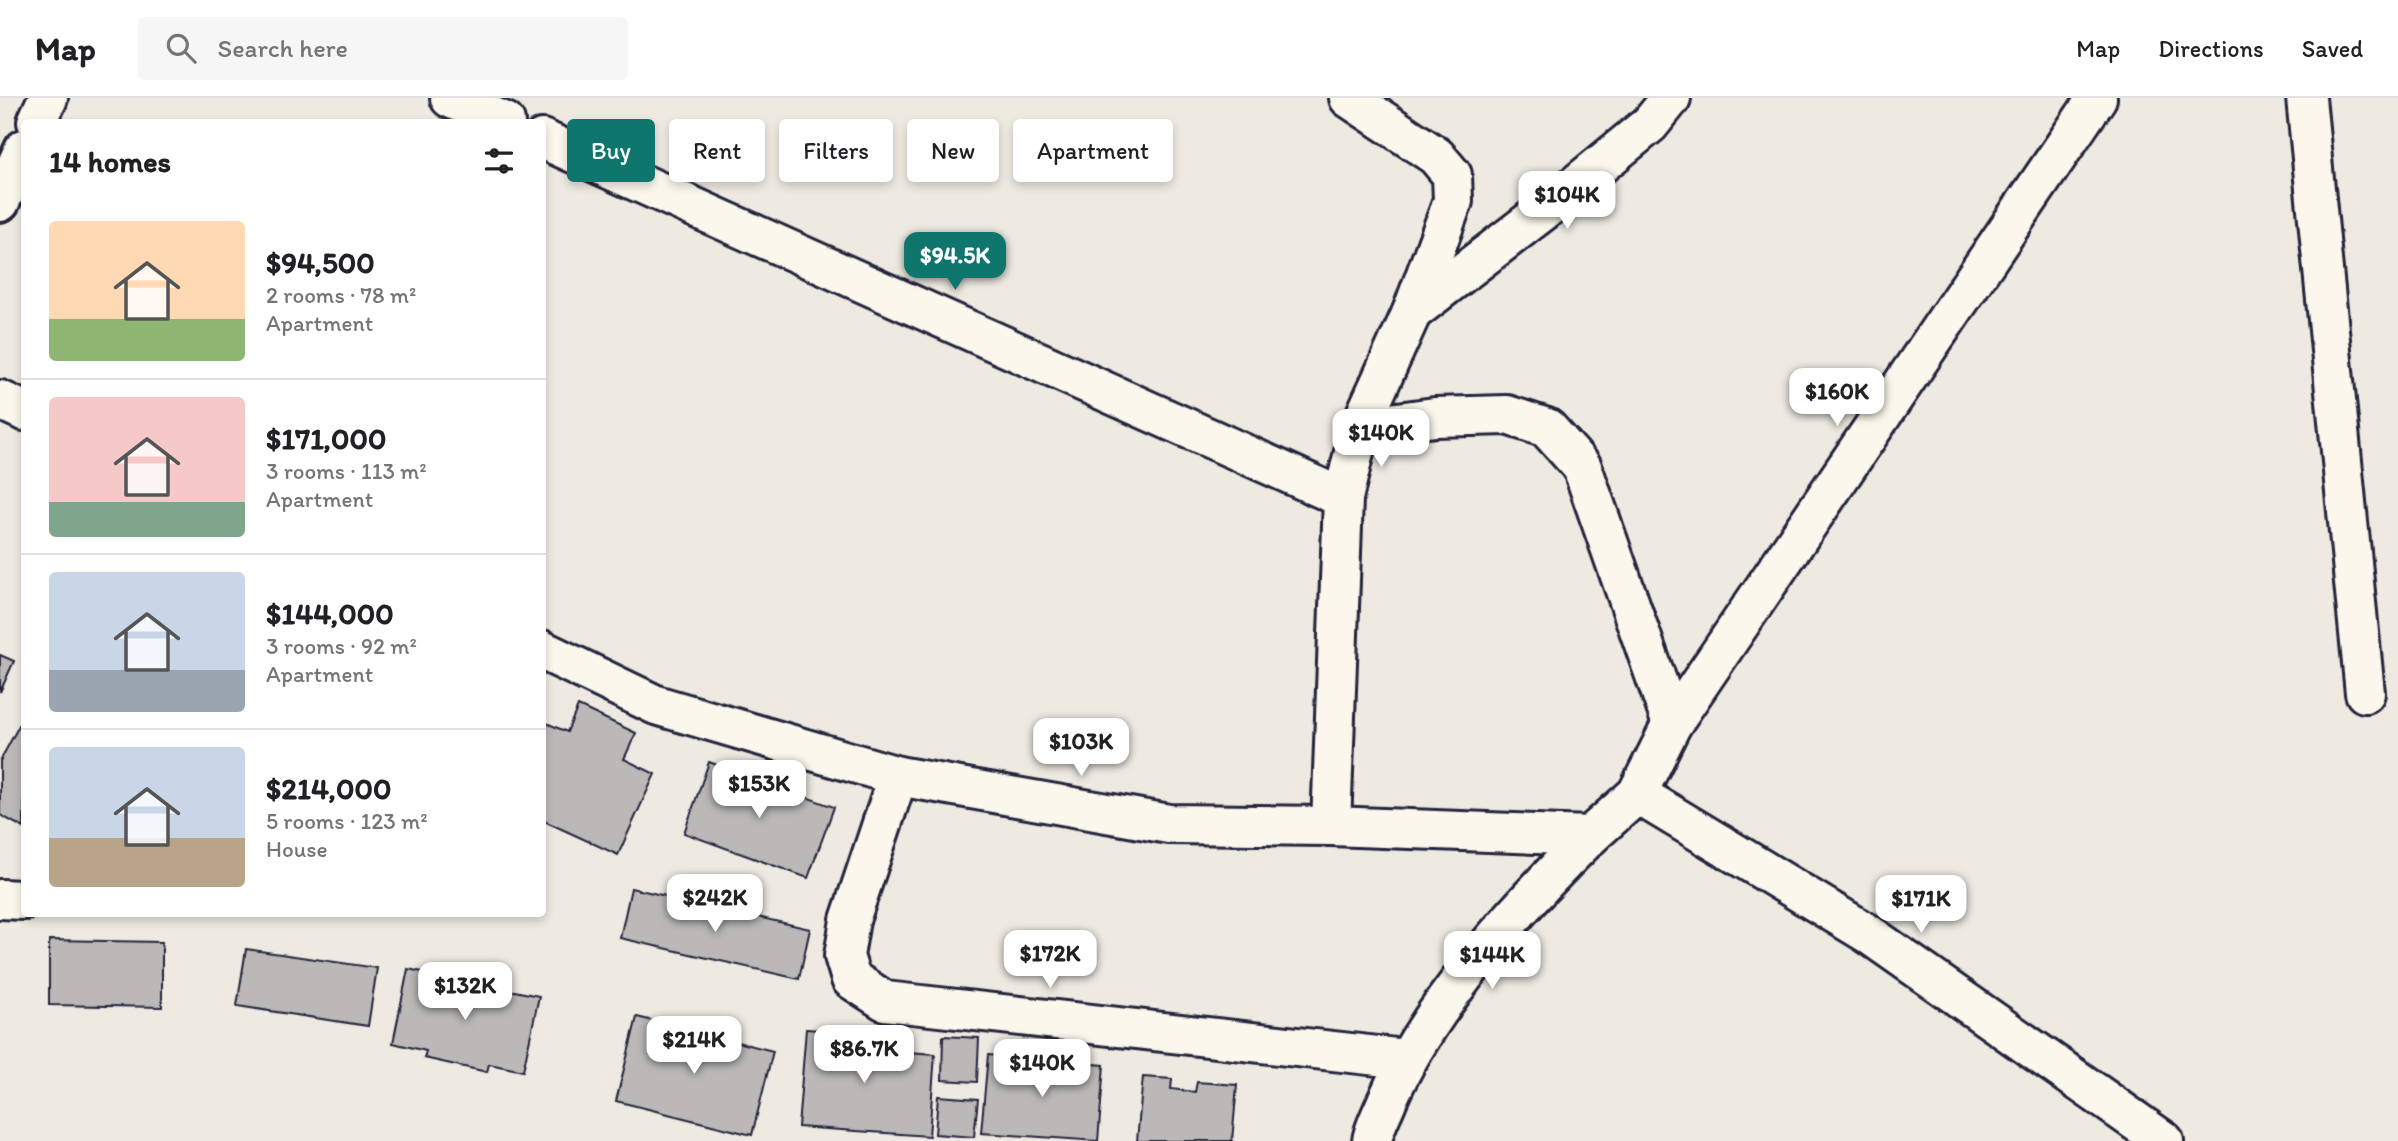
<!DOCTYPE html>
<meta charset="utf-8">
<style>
:root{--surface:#fff;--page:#f6f6f6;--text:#202124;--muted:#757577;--line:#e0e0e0;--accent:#0f766e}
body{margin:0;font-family:Itim,sans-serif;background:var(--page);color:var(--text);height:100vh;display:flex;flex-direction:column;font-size:26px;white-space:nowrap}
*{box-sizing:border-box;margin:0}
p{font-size:23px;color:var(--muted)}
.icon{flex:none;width:38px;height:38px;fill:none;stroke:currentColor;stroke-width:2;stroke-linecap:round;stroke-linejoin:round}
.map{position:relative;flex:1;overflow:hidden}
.details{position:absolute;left:21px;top:21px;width:525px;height:798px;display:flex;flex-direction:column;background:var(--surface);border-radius:7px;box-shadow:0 4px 10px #0003}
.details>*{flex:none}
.guide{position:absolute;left:567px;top:21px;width:665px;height:63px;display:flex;gap:14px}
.price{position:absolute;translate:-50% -60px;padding:0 16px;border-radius:14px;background:#fff;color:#222;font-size:23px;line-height:46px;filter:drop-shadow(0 2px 4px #0008)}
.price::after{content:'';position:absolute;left:50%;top:42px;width:21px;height:16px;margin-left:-10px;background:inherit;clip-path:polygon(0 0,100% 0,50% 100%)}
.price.on{background:var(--accent);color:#fff}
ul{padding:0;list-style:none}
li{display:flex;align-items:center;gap:21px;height:175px;padding:0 28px}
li+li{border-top:2px solid var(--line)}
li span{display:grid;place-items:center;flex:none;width:196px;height:140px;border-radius:7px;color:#555}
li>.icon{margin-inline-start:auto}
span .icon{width:84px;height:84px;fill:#fffc;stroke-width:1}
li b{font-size:30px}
h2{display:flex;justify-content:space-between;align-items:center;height:84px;padding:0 28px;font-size:30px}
.pill{padding:0 24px;border-radius:7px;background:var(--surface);box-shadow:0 4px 10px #0003;font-size:24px;line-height:63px}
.pill.on{background:var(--accent);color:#fff}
header{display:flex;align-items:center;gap:42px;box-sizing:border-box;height:98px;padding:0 35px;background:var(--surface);border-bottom:2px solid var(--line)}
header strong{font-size:33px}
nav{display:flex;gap:38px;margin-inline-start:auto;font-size:24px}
.search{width:490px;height:63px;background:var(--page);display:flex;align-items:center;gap:18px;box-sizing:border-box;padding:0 24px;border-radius:7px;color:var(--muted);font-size:26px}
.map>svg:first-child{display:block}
.building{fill:#bcb8b8;stroke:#22223b;stroke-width:2}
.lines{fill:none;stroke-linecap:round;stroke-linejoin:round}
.minor-casing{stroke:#22223b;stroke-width:44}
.minor{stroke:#fbf7ec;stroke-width:38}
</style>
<header>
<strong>Map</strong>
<div class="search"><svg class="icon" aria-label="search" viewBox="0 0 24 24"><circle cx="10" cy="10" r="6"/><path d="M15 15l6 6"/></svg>Search here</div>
<nav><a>Map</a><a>Directions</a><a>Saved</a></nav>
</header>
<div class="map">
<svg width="2398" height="1043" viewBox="0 0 2398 1043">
<rect width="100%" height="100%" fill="#eeeae2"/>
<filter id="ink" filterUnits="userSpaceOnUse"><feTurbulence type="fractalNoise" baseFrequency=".0143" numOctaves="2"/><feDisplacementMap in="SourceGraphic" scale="14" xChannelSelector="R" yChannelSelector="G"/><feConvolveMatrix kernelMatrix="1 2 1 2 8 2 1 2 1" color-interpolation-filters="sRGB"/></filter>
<g filter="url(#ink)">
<g class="building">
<polygon points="0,557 14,563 0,594"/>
<polygon points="578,608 636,635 624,661 655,676 618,757 542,722 542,623 567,634"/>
<polygon points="24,618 24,730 0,717 0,663"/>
<polygon points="709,664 834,709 808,780 684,735"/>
<polygon points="631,790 810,831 799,881 620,840"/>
<polygon points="49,842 162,844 162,909 49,907"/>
<polygon points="246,851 377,870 368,928 237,908"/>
<polygon points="408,871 539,898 523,973 489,966 487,974 424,960 426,953 393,945"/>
<polygon points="637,919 773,953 752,1037 616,1003"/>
<polygon points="806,931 882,936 880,952 935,956 929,1038 798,1029"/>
<polygon points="943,938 979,940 977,984 942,982"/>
<polygon points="988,957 1104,967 1098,1043 981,1035"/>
<polygon points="1143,979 1172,981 1171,991 1195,994 1197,984 1237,987 1232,1043 1137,1043"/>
<polygon points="938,998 978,1001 974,1039 935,1036"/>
</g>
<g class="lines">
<g class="minor-casing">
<g id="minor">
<polyline points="450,0 505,24"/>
<polyline points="2306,0 2365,595"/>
<polyline points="37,24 48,0"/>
<polyline points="542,41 1343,400"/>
<polyline points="0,104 24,51"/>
<polyline points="1412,214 1555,104 1650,26 1671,0"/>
<polyline points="0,302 24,313"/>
<polyline points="1360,329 1435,319 1507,317 1547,330 1582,369 1672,626"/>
<polyline points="542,552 656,607 898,678 1169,726 1331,728 1590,738 1637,696 1672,626 2097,0"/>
<polyline points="898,678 850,822 844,858 851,881 885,903 1405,961"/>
<polyline points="1637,696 1867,835 2164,1043"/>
<polyline points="1331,728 1343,400 1360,329 1412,214 1453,103 1452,77 1436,58 1349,0"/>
<polyline points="0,801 24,802"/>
<path d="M1372,1043C1374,1029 1382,1016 1387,1003C1428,908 1516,811 1590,738"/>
</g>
</g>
<use href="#minor" class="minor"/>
</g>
</g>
</svg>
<b class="price" style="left:1567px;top:133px">$104K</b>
<b class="price on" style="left:955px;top:194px">$94.5K</b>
<b class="price" style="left:1837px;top:330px">$160K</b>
<b class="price" style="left:1381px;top:371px">$140K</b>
<b class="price" style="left:1081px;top:680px">$103K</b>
<b class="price" style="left:759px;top:722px">$153K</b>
<b class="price" style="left:715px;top:836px">$242K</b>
<b class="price" style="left:1921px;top:837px">$171K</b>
<b class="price" style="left:1050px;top:892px">$172K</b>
<b class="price" style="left:1492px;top:893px">$144K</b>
<b class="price" style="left:465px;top:924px">$132K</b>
<b class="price" style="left:694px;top:978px">$214K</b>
<b class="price" style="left:864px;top:987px">$86.7K</b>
<b class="price" style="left:1042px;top:1001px">$140K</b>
<div class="guide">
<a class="pill on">Buy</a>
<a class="pill">Rent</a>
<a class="pill">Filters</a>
<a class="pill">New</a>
<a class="pill">Apartment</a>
</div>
<section class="details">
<h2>14 homes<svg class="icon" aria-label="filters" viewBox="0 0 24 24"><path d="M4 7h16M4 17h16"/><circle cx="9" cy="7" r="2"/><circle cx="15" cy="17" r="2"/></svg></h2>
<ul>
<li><span style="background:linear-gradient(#ffd9b3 70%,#8fb573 0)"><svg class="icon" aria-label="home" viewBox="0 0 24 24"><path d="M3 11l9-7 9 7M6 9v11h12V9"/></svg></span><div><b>$94,500</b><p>2 rooms · 78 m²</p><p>Apartment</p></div></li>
<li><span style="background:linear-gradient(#f6c9c9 75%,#7fa58c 0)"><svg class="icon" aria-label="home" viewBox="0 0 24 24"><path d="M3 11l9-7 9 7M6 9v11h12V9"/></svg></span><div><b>$171,000</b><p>3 rooms · 113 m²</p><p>Apartment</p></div></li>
<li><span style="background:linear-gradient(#c9d6e8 70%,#9aa5b1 0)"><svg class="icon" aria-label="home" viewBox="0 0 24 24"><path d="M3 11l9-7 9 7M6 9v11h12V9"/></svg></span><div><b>$144,000</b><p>3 rooms · 92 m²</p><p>Apartment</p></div></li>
<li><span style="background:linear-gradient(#c9d6e8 65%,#b9a48a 0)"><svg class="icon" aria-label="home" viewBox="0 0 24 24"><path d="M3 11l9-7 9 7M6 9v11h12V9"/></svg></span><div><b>$214,000</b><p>5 rooms · 123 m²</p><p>House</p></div></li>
</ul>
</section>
</div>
